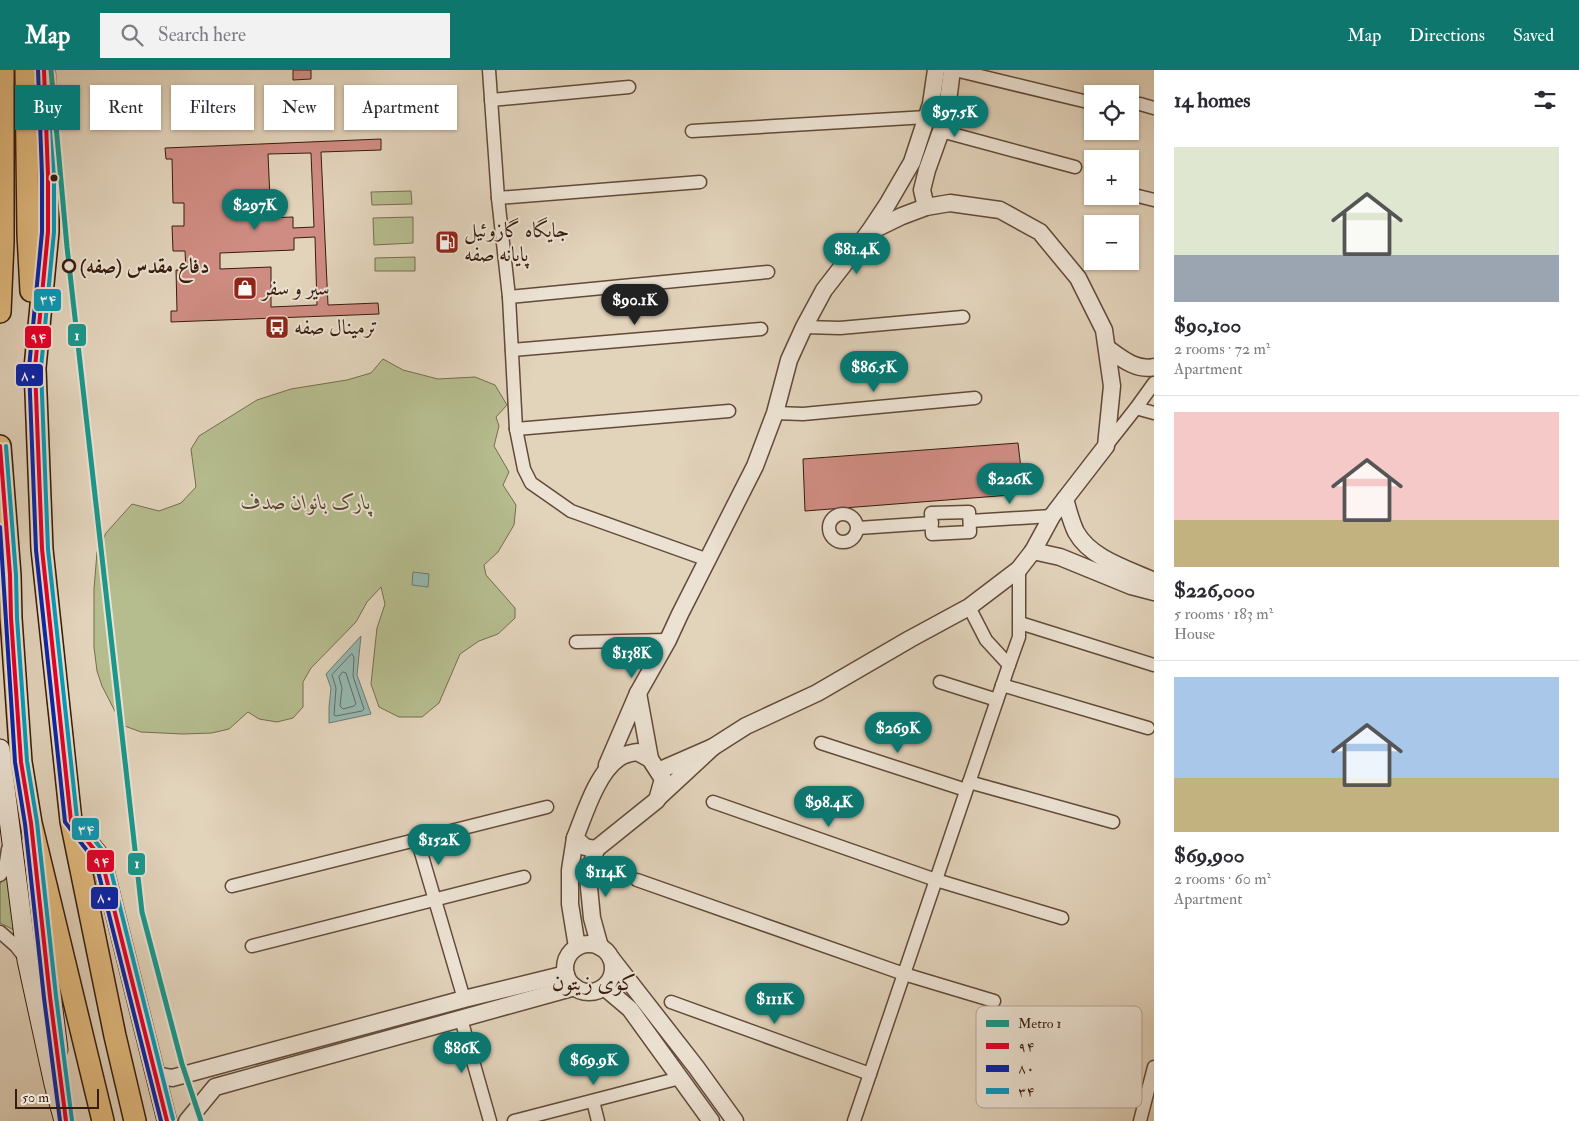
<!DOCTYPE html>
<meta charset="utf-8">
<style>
:root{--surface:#fff;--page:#f2f2f3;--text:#2b2b33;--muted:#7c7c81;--line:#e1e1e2;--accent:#0f766e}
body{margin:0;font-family:"IM FELL Double Pica",Amiri,serif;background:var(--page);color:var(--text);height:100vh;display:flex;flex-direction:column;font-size:19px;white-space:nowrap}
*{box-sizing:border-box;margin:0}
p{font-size:16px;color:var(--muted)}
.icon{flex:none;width:28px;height:28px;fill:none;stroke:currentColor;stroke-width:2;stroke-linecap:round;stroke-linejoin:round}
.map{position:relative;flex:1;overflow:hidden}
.panel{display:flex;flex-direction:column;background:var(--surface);width:425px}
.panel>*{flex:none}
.hud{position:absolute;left:15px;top:15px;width:475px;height:45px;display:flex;gap:10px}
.tools{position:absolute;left:1084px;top:15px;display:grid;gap:10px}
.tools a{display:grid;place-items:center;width:55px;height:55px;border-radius:0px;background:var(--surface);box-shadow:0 1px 4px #0004;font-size:25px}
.scale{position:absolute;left:15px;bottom:12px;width:84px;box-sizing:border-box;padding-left:5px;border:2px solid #371c0e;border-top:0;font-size:14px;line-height:18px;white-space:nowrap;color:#371c0e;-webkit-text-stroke:4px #ece2d3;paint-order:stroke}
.price{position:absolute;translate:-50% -42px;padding:0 11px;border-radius:18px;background:var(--accent);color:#fff;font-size:16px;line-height:32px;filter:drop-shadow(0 1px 2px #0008)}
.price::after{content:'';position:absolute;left:50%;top:30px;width:15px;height:11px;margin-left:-8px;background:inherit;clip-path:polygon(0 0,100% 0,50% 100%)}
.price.current{background:#222;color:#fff}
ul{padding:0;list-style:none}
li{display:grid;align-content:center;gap:10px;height:265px;padding:0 20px}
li+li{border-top:1px solid var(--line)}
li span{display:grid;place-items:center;height:155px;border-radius:0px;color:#555}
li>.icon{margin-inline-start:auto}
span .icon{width:90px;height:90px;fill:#fffc;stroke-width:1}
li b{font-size:21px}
h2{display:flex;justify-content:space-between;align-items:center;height:60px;padding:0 20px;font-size:21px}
.pill{padding:0 18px;border-radius:0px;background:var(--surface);box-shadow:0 1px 4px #0004;font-size:18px;line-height:45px}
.pill.current{background:var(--accent);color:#fff}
header{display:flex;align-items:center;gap:30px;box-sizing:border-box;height:70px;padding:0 25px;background:var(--accent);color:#fff}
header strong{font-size:24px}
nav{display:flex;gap:28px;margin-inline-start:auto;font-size:18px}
.search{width:350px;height:45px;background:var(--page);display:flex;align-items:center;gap:12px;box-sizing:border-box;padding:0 18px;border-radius:0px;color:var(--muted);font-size:19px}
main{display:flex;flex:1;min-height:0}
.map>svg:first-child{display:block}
.green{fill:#b5bc8e;stroke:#766c4e}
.water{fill:#95b8b1;stroke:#6f7a70}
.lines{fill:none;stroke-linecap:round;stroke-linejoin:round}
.shore{stroke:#666a60;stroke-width:1}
.building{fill:#cf8c82;stroke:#371c0e;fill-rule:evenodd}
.minor-casing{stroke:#624a39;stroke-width:15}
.tertiary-casing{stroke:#624a39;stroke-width:19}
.secondary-casing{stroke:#371c0e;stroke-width:21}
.trunk-casing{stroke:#371c0e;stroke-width:24}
.minor{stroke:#ece2d3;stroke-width:12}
.tertiary{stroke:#ece2d3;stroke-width:16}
.secondary{stroke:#ece2d3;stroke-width:19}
.trunk{stroke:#e1ba7e;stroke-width:21}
.bus-1-casing{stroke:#ece2d3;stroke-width:8}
.bus-2-casing{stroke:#ece2d3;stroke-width:8}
.bus-3-casing{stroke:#ece2d3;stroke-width:8}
.bus-1{stroke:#e4002b;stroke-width:4}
.bus-2{stroke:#0924aa;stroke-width:4}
.bus-3{stroke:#069bbb;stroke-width:4}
.metro-1-casing{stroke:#ece2d3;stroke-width:9}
.metro-1{stroke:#1a988c;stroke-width:5}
.bus-dot{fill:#371c0e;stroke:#ece2d3;stroke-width:2}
.stop-dot{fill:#ece2d3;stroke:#371c0e;stroke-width:2.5}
.labels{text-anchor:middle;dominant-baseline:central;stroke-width:4;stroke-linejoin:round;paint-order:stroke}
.poi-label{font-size:21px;fill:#371c0e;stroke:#ece2d3;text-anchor:start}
.stop-label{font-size:21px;font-weight:bold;fill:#371c0e;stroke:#ece2d3;text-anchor:start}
.park-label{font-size:21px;font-style:italic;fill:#56442e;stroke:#ece2d3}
.neighbourhood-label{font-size:22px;fill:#371c0e;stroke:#ece2d3}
.key{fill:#ece2d3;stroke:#b6a798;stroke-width:1}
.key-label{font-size:14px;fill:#371c0e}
.line-badge{stroke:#ece2d3;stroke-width:2}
.badge-label{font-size:14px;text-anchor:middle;font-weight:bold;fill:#fff}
</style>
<header>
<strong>Map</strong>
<div class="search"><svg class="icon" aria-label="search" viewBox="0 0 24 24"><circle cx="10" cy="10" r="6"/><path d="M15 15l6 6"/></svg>Search here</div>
<nav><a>Map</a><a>Directions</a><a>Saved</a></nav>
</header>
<main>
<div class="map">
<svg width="1154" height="1051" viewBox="0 0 1154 1051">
<rect width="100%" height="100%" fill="#e2d3bb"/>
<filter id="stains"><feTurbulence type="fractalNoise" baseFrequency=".004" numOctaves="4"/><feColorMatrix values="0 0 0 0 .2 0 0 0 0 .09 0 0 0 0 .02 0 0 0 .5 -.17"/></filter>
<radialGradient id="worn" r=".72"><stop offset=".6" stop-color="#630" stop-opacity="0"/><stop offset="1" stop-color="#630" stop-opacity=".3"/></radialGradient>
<g class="green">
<polygon points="411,121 412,134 372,135 371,122"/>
<polygon points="413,147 413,173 374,175 373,148"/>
<polygon points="415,187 415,201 375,201 375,188"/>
<polygon points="383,289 403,300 438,309 475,307 495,315 507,335 496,347 499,356 494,376 509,402 503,415 516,435 514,455 498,482 484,495 486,505 515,538 515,548 498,564 479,571 460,584 439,633 422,647 399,647 379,637 371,614 377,558 385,534 381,517 367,532 356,552 311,598 303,612 303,637 293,648 277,652 259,649 248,642 229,659 212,663 183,664 141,662 122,655 102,616 97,601 94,577 94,519 97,482 106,463 132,434 159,441 181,433 196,417 191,379 199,366 257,330 291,319 347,310 371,303"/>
<polygon points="9,798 18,865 12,859 0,853 0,814"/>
</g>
<g class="water">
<polygon points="413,502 429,504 428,517 412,515"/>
<polygon points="361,566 357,605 371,644 329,653 329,637 331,618 326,604"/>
</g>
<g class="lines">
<g class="shore">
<polygon points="352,584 354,587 353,606 364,639 362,641 336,646 334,645 336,618 332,605"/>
<polygon points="343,602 346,603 356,634 354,636 343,639 340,636 342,618 339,607"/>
</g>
</g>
<g class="building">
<polygon points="293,0 311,0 311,9 293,10"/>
<path d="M381,69V80L321,82L328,235L378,233L379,244L171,252V241H177L176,200H186L185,181H173L172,156H184V133H173L172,89H166L165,78ZM311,83L314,157L293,158V147L265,148L264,129H270L268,84ZM315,167L317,235L271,237V197L220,199V183L294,180V168Z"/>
<polygon points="1018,373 1024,424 805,441 803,389"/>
</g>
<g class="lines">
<g class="minor-casing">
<g id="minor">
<polyline points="489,0 498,128 509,227 516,359 524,399 531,413 571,441 708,490"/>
<polyline points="955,0 1092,33"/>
<polyline points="491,30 629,17"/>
<polyline points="1140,34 1154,38"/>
<polyline points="692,61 927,47"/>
<polyline points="941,61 1075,97"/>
<polyline points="1130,124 1154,130"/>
<polyline points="498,128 700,112"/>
<polyline points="509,227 768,202"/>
<polyline points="804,257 840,258 963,247"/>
<polyline points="512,280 761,259"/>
<polyline points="1136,338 1154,343"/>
<polyline points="775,343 803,344 975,328"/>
<polyline points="516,359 729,341"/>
<polyline points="1106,376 1136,338 1154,313"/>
<polygon points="969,442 970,462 932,464 931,443"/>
<circle cx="843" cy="458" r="14"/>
<polyline points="970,451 1052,446"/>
<polyline points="858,458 932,453"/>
<polyline points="969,537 986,570 1009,595 1019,567 1019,499"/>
<polyline points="1020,553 1154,595"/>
<polyline points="576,572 668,570"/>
<polyline points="940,612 997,630"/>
<polyline points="1002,615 1148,658"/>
<polyline points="821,673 966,720"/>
<polyline points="969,712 1113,752"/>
<polyline points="713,732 936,810 1062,848"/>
<polyline points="417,769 464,929"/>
<polyline points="0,805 5,799 8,779"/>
<polyline points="637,810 904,904 994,931"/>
<polyline points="232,816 547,737"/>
<polyline points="0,862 16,876 26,889"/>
<polyline points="252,876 524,807"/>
<polyline points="671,932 870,1004"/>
<polyline points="461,949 490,1051"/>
<polyline points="593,1031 598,1051"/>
<polyline points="514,1051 680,1008"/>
<polyline points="854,1051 1009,595"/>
<polyline points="1140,1051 1154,997"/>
</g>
</g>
<g class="tertiary-casing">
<g id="tertiary">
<polyline points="926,137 922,120 927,100 941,61 948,31 952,0"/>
<polyline points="869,162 887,135 912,92 931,34 936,0"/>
<path d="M1107,278C1121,288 1136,301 1154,297"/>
<path d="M1065,429C1068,439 1071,452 1076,462C1091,489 1128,499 1154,511"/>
<polyline points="1033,481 1060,487 1131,516 1154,522"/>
<polyline points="638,623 668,570 680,544 755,396 775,343 789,290 804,257 824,220 869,162 902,146 926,137 950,133 1000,140 1040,162 1078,208 1104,260 1112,316 1106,376 1065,429 1052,446 1033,481 1019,499 969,537 910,569 817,623 746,656 713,677"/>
<path d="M637,682L650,689L663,709L657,730L596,779L585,777L575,768C585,743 597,703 619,688C624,684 632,683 637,682Z"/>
<polyline points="607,695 638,623 650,689"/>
<polyline points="658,701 713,677 658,728"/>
<polyline points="575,768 570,800 570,834 577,877"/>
<polyline points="596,779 588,807 592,848 600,877"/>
<circle cx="589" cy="898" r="24"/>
<polyline points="611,888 696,997 735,1051"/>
<polyline points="604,917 630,939 711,1051"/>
<polyline points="156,1005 172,1008 464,929 566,904"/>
<polyline points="187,1051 215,1017 575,917"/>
</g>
</g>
<g class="secondary-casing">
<g id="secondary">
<polyline points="0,679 27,890 54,1014 64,1051"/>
<polyline points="71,751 98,784 105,803 167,1051"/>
<polyline points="37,811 58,980"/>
</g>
</g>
<g class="trunk-casing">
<g id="trunk">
<polyline points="26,0 28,164 31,221"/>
<polyline points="44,0 48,105 48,162 35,298 42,479 71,751 115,966 135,1051"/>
<polyline points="0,242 3,172 3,0"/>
<polyline points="0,376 10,505 11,548 21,692 31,753 103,1051"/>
</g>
</g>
<use href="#minor" class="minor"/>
<use href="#tertiary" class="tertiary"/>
<use href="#secondary" class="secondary"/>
<use href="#trunk" class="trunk"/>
<g class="bus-1-casing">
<g id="bus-1">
<polyline points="44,0 48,105 48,162 35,298 42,479 71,751 98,784 105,803 167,1051"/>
<polyline points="0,376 10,505 11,548 21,692 31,753 50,927 66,1051"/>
</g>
</g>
<g class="bus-2-casing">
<g id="bus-2">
<polyline points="38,0 42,105 42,162 29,298 36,480 65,752 92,787 99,805 161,1051"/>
<polyline points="0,457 15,692 25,754 44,928 60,1051"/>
</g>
</g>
<g class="bus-3-casing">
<g id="bus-3">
<polyline points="50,0 54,105 54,162 41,298 48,479 77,748 103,781 111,801 173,1049"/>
<polyline points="6,376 16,505 17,548 27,691 37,752 56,926 72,1050"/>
</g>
</g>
<use href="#bus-1" class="bus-1"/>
<use href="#bus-2" class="bus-2"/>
<use href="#bus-3" class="bus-3"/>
<g class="metro-1-casing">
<polyline id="metro-1" points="51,0 67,177 142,842 182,994 201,1051"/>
</g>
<use href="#metro-1" class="metro-1"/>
</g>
<defs>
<g id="fuel-square" transform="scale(1.25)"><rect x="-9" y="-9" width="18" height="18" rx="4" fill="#8f2418" stroke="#ece2d3"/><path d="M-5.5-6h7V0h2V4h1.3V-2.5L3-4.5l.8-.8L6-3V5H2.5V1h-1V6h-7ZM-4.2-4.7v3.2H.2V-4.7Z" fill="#fff"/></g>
<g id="shop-square" transform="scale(1.25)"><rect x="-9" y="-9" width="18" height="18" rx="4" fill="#8f2418" stroke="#ece2d3"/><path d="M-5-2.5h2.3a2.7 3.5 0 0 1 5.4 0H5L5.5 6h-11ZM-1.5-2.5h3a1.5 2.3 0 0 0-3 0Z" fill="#fff"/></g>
<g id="bus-square" transform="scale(1.25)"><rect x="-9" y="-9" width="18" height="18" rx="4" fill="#8f2418" stroke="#ece2d3"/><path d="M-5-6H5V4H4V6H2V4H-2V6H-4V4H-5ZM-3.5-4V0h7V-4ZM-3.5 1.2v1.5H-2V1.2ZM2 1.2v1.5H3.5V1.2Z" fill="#fff"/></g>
</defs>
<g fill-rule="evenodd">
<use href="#fuel-square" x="447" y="172"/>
<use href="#shop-square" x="245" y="218"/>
<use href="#bus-square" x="277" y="257"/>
</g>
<circle class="bus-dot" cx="54" cy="108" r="4.5"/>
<circle class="stop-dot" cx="69" cy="196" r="6"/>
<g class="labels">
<g class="poi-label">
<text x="464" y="160">جایگاه گازوئیل<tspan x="464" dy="24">پایانه صفه</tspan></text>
<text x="262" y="218">سیر و سفر</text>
<text x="294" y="257">ترمینال صفه</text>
</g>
<g class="stop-label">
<text x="80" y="196">دفاع مقدس (صفه)</text>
</g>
<g class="park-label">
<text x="306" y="432">پارک بانوان صدف</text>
</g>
<g class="neighbourhood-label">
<text x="594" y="913">کوی زیتون</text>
</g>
</g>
<rect x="976" y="936" width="166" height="102" rx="8" class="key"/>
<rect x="986" y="950" width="23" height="7" fill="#1a988c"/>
<rect x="986" y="973" width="23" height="6" fill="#e4002b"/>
<rect x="986" y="995" width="23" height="7" fill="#0924aa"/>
<rect x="986" y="1018" width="23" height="6" fill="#069bbb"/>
<g class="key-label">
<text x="1018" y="958">Metro 1</text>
<text x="1018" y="981">۹۴</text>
<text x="1018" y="1003">۸۰</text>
<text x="1018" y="1026">۳۴</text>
</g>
<g class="line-badge">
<rect x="33" y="218" width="29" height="24" rx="5" fill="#069bbb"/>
<rect x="67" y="253" width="20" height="24" rx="5" fill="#1a988c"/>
<rect x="24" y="255" width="28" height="24" rx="5" fill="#e4002b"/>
<rect x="15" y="293" width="29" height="24" rx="5" fill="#0924aa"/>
<rect x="71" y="747" width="29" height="24" rx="5" fill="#069bbb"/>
<rect x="86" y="779" width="29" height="24" rx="5" fill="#e4002b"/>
<rect x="127" y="782" width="19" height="24" rx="5" fill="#1a988c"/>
<rect x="90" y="816" width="29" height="24" rx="5" fill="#0924aa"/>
</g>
<g class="badge-label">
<text x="48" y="234">۳۴</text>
<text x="77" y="270">1</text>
<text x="38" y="272">۹۴</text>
<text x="29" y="310">۸۰</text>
<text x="86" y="764">۳۴</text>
<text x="101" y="796">۹۴</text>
<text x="137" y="798">1</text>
<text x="105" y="832">۸۰</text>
</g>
<rect width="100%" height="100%" filter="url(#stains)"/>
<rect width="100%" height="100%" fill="url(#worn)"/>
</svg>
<div class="tools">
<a><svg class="icon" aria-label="locate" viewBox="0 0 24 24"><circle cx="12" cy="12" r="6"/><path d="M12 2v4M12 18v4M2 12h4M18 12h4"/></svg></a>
<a>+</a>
<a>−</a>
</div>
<div class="scale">50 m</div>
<b class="price" style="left:955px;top:68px">$97.5K</b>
<b class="price" style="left:255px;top:161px">$297K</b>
<b class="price" style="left:857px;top:205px">$81.4K</b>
<b class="price current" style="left:635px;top:256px">$90.1K</b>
<b class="price" style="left:874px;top:323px">$86.5K</b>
<b class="price" style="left:1010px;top:435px">$226K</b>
<b class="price" style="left:632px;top:609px">$138K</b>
<b class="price" style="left:898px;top:684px">$269K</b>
<b class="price" style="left:829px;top:758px">$98.4K</b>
<b class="price" style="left:439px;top:796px">$152K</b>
<b class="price" style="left:606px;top:828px">$114K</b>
<b class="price" style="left:775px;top:955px">$111K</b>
<b class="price" style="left:462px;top:1004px">$86K</b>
<b class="price" style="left:594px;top:1016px">$69.9K</b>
<div class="hud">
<a class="pill current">Buy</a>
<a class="pill">Rent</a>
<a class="pill">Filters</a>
<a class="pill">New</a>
<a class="pill">Apartment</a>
</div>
</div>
<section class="panel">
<h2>14 homes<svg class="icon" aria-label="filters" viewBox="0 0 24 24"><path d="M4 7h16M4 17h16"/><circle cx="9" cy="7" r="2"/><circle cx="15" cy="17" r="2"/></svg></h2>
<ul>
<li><span style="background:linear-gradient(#dfe7d0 70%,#9aa5b1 0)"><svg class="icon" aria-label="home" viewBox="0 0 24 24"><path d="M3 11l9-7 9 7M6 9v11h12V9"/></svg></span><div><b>$90,100</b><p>2 rooms · 72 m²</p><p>Apartment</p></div></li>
<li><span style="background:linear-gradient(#f6c9c9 70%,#c2b280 0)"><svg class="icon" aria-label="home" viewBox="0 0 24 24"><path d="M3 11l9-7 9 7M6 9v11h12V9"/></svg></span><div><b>$226,000</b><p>5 rooms · 183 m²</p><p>House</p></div></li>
<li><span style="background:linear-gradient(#a9c7e8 65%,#c2b280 0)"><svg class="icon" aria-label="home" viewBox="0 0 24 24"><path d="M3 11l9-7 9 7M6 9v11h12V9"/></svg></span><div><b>$69,900</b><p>2 rooms · 60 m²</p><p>Apartment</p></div></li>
</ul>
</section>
</main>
